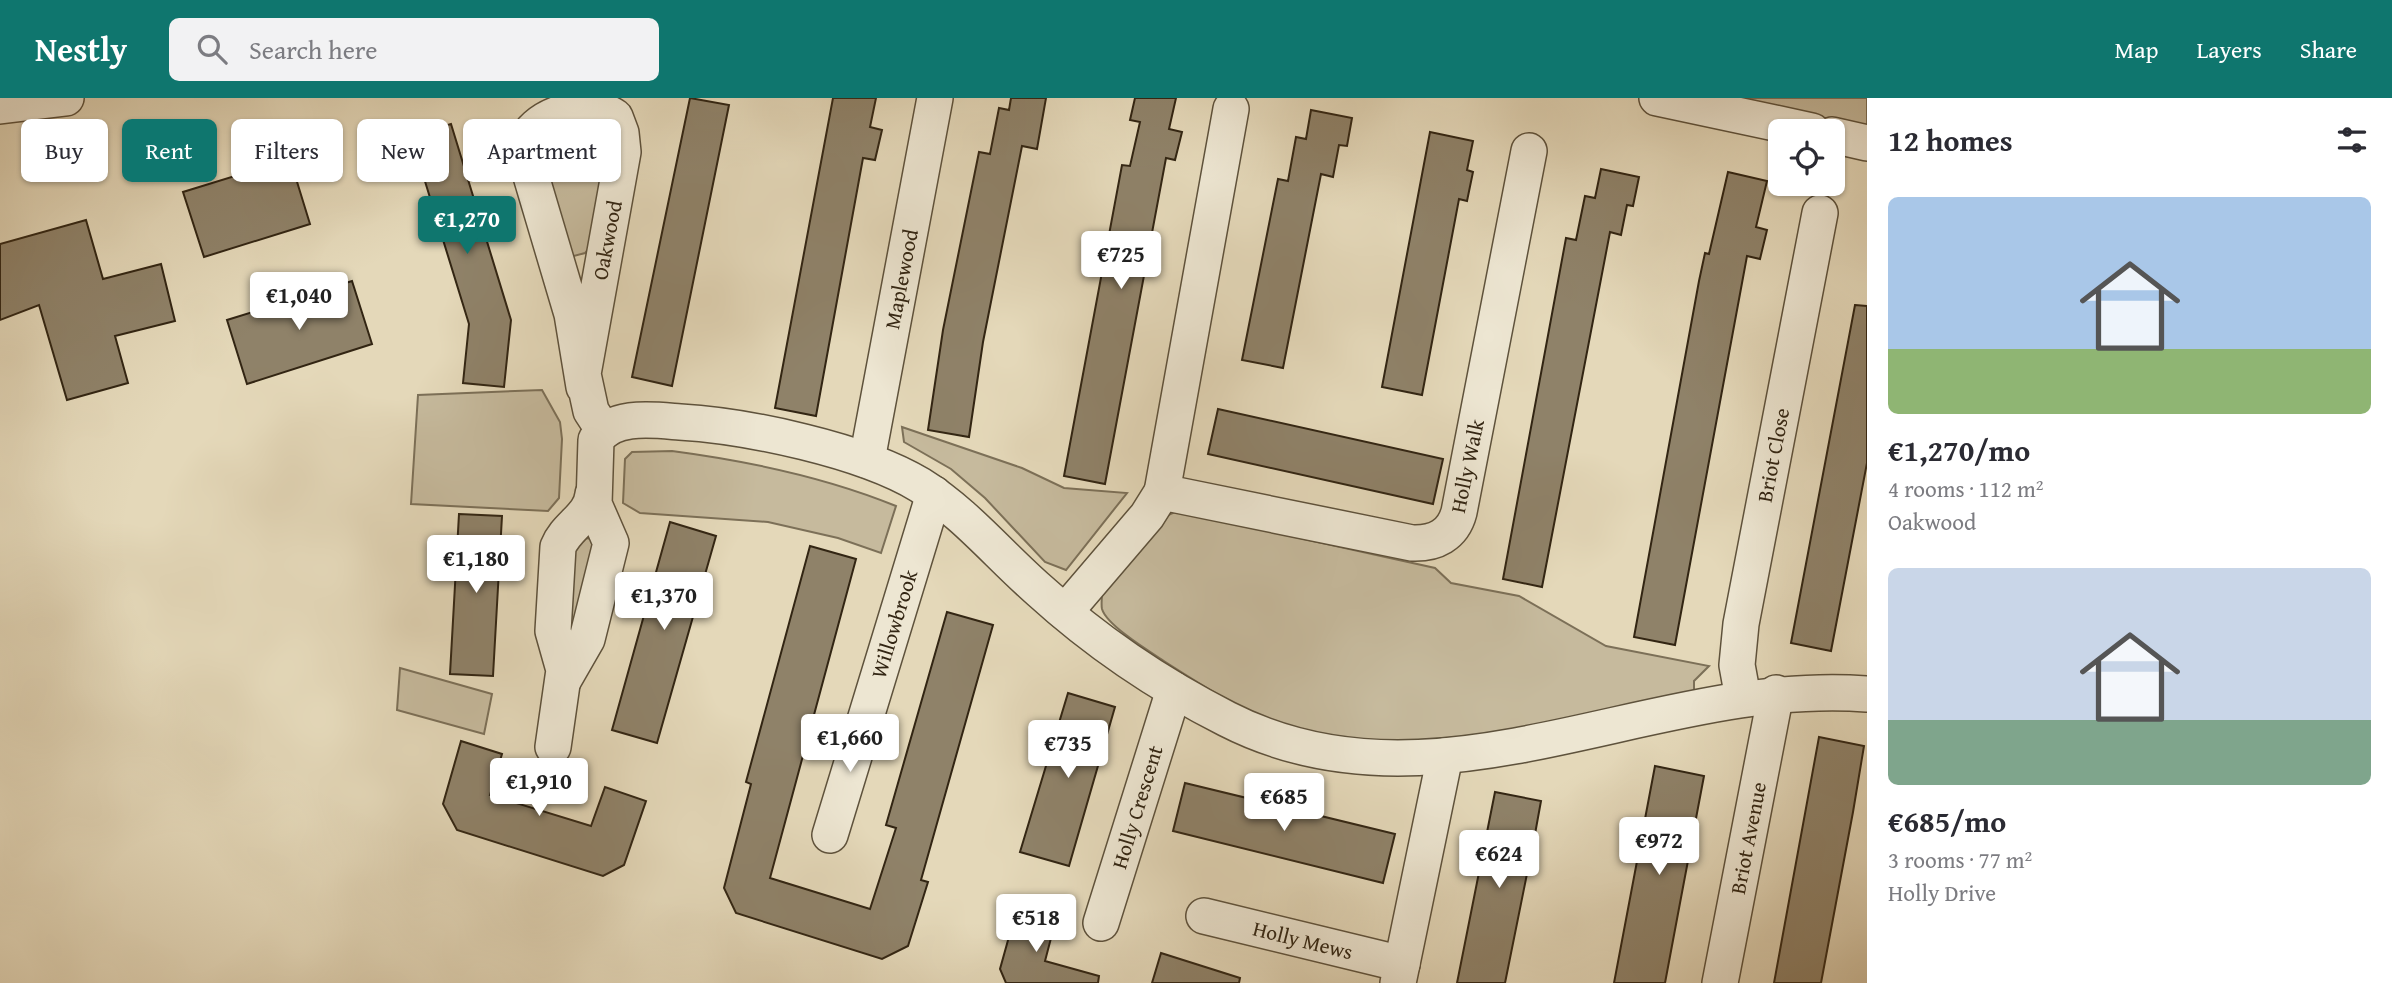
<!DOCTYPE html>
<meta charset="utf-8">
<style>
:root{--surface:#fff;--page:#f2f2f3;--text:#2b2b33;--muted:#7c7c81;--accent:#0f766e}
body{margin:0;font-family:"Gentium Book Plus",serif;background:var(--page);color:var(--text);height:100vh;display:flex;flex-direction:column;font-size:26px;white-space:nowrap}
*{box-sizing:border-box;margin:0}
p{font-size:23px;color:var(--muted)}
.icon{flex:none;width:38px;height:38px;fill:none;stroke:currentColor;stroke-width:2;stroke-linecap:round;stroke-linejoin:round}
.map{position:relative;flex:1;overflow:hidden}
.side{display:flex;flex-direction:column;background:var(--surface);width:525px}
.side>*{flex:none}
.guide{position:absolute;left:21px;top:21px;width:665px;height:63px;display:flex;gap:14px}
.tools{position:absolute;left:1768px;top:21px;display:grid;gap:14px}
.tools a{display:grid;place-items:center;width:77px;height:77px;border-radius:10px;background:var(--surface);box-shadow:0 2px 5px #0004;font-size:35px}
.price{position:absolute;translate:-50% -60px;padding:0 16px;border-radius:7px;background:#fff;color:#222;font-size:23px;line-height:46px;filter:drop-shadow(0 2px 4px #0008)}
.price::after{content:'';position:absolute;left:50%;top:42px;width:21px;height:16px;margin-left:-10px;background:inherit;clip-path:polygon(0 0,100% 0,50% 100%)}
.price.current{background:var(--accent);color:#fff}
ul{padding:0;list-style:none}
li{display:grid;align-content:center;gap:14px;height:371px;padding:0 21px}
li span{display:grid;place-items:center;height:217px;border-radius:10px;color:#555}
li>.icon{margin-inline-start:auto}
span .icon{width:126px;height:126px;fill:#fffc;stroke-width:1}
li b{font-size:30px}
h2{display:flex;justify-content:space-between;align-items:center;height:84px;padding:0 21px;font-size:30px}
.chip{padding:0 24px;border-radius:10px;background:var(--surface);box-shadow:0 2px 5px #0004;font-size:24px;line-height:63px}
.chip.current{background:var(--accent);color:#fff}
header{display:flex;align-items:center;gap:42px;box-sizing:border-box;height:98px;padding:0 35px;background:var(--accent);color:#fff}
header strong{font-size:33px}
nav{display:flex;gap:38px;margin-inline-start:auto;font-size:24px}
.search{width:490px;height:63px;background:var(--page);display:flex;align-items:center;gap:18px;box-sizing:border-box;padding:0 24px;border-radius:10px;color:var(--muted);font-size:26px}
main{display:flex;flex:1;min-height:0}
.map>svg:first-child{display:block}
.green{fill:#c6ba9d;stroke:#7c7058;stroke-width:2}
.building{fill:#8f8269;stroke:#322513;stroke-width:2}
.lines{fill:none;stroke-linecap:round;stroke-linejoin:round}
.minor-casing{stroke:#5e523c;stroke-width:38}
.minor{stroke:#ede6d2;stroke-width:35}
.labels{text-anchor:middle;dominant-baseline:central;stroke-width:6;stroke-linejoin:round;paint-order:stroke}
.street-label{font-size:21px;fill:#322513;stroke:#ede6d2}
</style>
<header>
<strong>Nestly</strong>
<div class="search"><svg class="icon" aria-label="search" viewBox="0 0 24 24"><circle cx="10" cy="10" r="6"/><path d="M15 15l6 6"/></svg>Search here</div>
<nav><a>Map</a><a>Layers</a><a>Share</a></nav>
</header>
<main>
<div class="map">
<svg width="1867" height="885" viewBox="0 0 1867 885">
<rect width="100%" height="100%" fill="#e4d8b9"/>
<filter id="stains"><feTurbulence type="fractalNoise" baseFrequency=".00286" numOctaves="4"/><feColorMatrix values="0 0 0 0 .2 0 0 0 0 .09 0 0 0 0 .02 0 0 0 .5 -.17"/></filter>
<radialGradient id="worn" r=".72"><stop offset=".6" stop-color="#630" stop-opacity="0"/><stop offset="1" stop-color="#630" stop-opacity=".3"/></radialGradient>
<g class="green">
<polygon points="1727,0 1867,0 1867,29"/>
<polygon points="592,23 601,30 608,43 593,145 585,155 574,158 565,150 538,46 546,33"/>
<polygon points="542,292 560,324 562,341 559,400 548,413 411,406 418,297"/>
<polygon points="902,329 1022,370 1064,390 1127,395 1066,472 1045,464 985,400 951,371 904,344"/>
<path d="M672,353C748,363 825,379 896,408L881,455L838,440L768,424L640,415L623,405L625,361L632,354Z"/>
<path d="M1177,413L1435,470L1451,485L1519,498L1606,548L1709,568L1694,583V593C1570,620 1403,669 1279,625C1239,611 1203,588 1167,565C1152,555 1107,528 1102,511C1101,507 1102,500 1102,495L1164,419Z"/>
<polygon points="579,439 592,441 594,449 574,534 568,535 574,444"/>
<polygon points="400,570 492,596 484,636 397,612"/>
</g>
<g class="building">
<polygon points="690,0 729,7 672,288 632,279"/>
<polygon points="833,0 876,0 870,29 882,32 875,62 863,60 816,318 775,310"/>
<polygon points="1011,0 1046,0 1037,51 1022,48 983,244 969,339 928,332 943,232 979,54 990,56 999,10 1009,12"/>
<polygon points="1135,0 1176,0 1169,31 1182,34 1175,62 1166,60 1105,386 1064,378 1122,67 1130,68 1140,24 1130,22"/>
<polygon points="1311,12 1352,20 1347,48 1339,47 1333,79 1321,76 1283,270 1242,262 1278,81 1288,83 1296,39 1306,41"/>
<polygon points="451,26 511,222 504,289 463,285 469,226 411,38"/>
<polygon points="1430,34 1473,43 1467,72 1473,74 1467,103 1459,101 1422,297 1382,289"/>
<polygon points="290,61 310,126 204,159 183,94"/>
<polygon points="1601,71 1639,79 1633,108 1627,107 1621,137 1610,134 1542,489 1503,481 1566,140 1576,142 1585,98 1595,100"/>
<polygon points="1728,74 1767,83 1756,129 1767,132 1760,161 1747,158 1675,547 1634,539 1699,183 1705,155 1709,156"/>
<polygon points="86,122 103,181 161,166 175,223 115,238 128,285 67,302 39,207 0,222 0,146"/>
<polygon points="352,183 372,246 247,286 227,222"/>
<polygon points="1855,207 1867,208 1867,365 1831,553 1791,545"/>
<polygon points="1218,311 1443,361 1433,406 1208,356"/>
<polygon points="459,416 502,418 493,578 450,576"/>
<polygon points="670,424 716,438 657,645 612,632"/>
<polygon points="810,448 856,461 770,780 870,811 896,730 886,727 947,514 993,527 921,782 928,784 908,848 882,861 736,815 724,790 751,686 746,684"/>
<polygon points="1068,595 1115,609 1069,768 1020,754"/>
<polygon points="1819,639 1864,648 1853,714 1821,885 1774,885"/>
<polygon points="461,643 502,656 490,697 591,728 605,689 646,703 624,767 603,778 457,732 443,706"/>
<polygon points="1655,668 1704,678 1680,805 1665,885 1614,885"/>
<polygon points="1185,685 1395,736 1383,785 1173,733"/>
<polygon points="1495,694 1541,703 1535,736 1505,885 1457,885"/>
<polygon points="1017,810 1056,821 1045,863 1099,878 1098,885 1006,885 1000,871"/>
<polygon points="1161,855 1240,880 1239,885 1152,885"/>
</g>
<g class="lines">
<g class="minor-casing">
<g id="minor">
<polyline points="1657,0 1812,33"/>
<polyline points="0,8 66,0"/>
<polyline points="1832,37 1867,45"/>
<path d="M584,289L572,216L523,51C529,16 589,0 615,19L621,35L623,54L583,276L591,313L604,333"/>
<polyline points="867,362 935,0"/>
<polyline points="1162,394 1231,11"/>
<path d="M1065,514L1147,418L1162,394L1412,445C1435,446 1453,437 1459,414L1529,53"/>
<path d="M564,581L587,541L611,445L594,406L596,342C612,316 654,322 680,324C748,328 862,352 920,387C965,415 999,457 1039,492C1095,543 1160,587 1227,621C1436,728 1653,579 1867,596"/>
<polyline points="1743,600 1737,567 1741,526 1820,115"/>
<path d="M553,649L564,572L553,533L558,449C566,428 591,419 593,396"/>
<polyline points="830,737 934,396"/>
<polyline points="1204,818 1402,866"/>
<polyline points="1101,825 1174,592"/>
<polyline points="1398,885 1445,658"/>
<polyline points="1720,885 1776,595"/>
</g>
</g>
<use href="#minor" class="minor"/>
</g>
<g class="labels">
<g class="street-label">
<text transform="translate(607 142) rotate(-79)">Oakwood</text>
<text transform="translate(901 181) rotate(-79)">Maplewood</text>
<text transform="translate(1773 357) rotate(-79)">Briot Close</text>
<text transform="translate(1467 368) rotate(-78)">Holly Walk</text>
<text transform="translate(894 526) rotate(-73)">Willowbrook</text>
<text transform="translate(1137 709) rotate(-73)">Holly Crescent</text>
<text transform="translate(1748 740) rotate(-79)">Briot Avenue</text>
<text transform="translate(1303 842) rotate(14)">Holly Mews</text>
</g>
</g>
<rect width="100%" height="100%" filter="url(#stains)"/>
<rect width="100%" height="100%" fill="url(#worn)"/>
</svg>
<div class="tools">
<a><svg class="icon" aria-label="locate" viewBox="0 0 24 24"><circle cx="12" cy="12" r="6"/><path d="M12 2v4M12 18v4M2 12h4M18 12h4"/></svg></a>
</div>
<b class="price current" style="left:467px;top:158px">€1,270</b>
<b class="price" style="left:1121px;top:193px">€725</b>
<b class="price" style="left:299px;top:234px">€1,040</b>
<b class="price" style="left:476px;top:497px">€1,180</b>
<b class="price" style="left:664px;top:534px">€1,370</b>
<b class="price" style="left:850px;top:676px">€1,660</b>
<b class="price" style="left:1068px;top:682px">€735</b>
<b class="price" style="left:539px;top:720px">€1,910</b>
<b class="price" style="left:1284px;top:735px">€685</b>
<b class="price" style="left:1659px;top:779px">€972</b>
<b class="price" style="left:1499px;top:792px">€624</b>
<b class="price" style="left:1036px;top:856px">€518</b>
<div class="guide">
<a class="chip">Buy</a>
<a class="chip current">Rent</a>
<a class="chip">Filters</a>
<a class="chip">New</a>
<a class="chip">Apartment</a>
</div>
</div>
<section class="side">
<h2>12 homes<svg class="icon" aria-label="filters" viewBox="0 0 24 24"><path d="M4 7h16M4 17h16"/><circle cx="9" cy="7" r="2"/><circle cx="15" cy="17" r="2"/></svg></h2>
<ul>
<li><span style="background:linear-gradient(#a9c7e8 70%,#8fb573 0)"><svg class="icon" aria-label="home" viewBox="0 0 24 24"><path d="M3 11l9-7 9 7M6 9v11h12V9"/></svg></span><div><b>€1,270/mo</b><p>4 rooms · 112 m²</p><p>Oakwood</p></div></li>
<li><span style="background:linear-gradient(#c9d6e8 70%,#7fa58c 0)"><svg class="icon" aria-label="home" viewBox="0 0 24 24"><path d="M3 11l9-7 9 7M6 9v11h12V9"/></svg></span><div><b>€685/mo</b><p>3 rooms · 77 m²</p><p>Holly Drive</p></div></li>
</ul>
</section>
</main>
